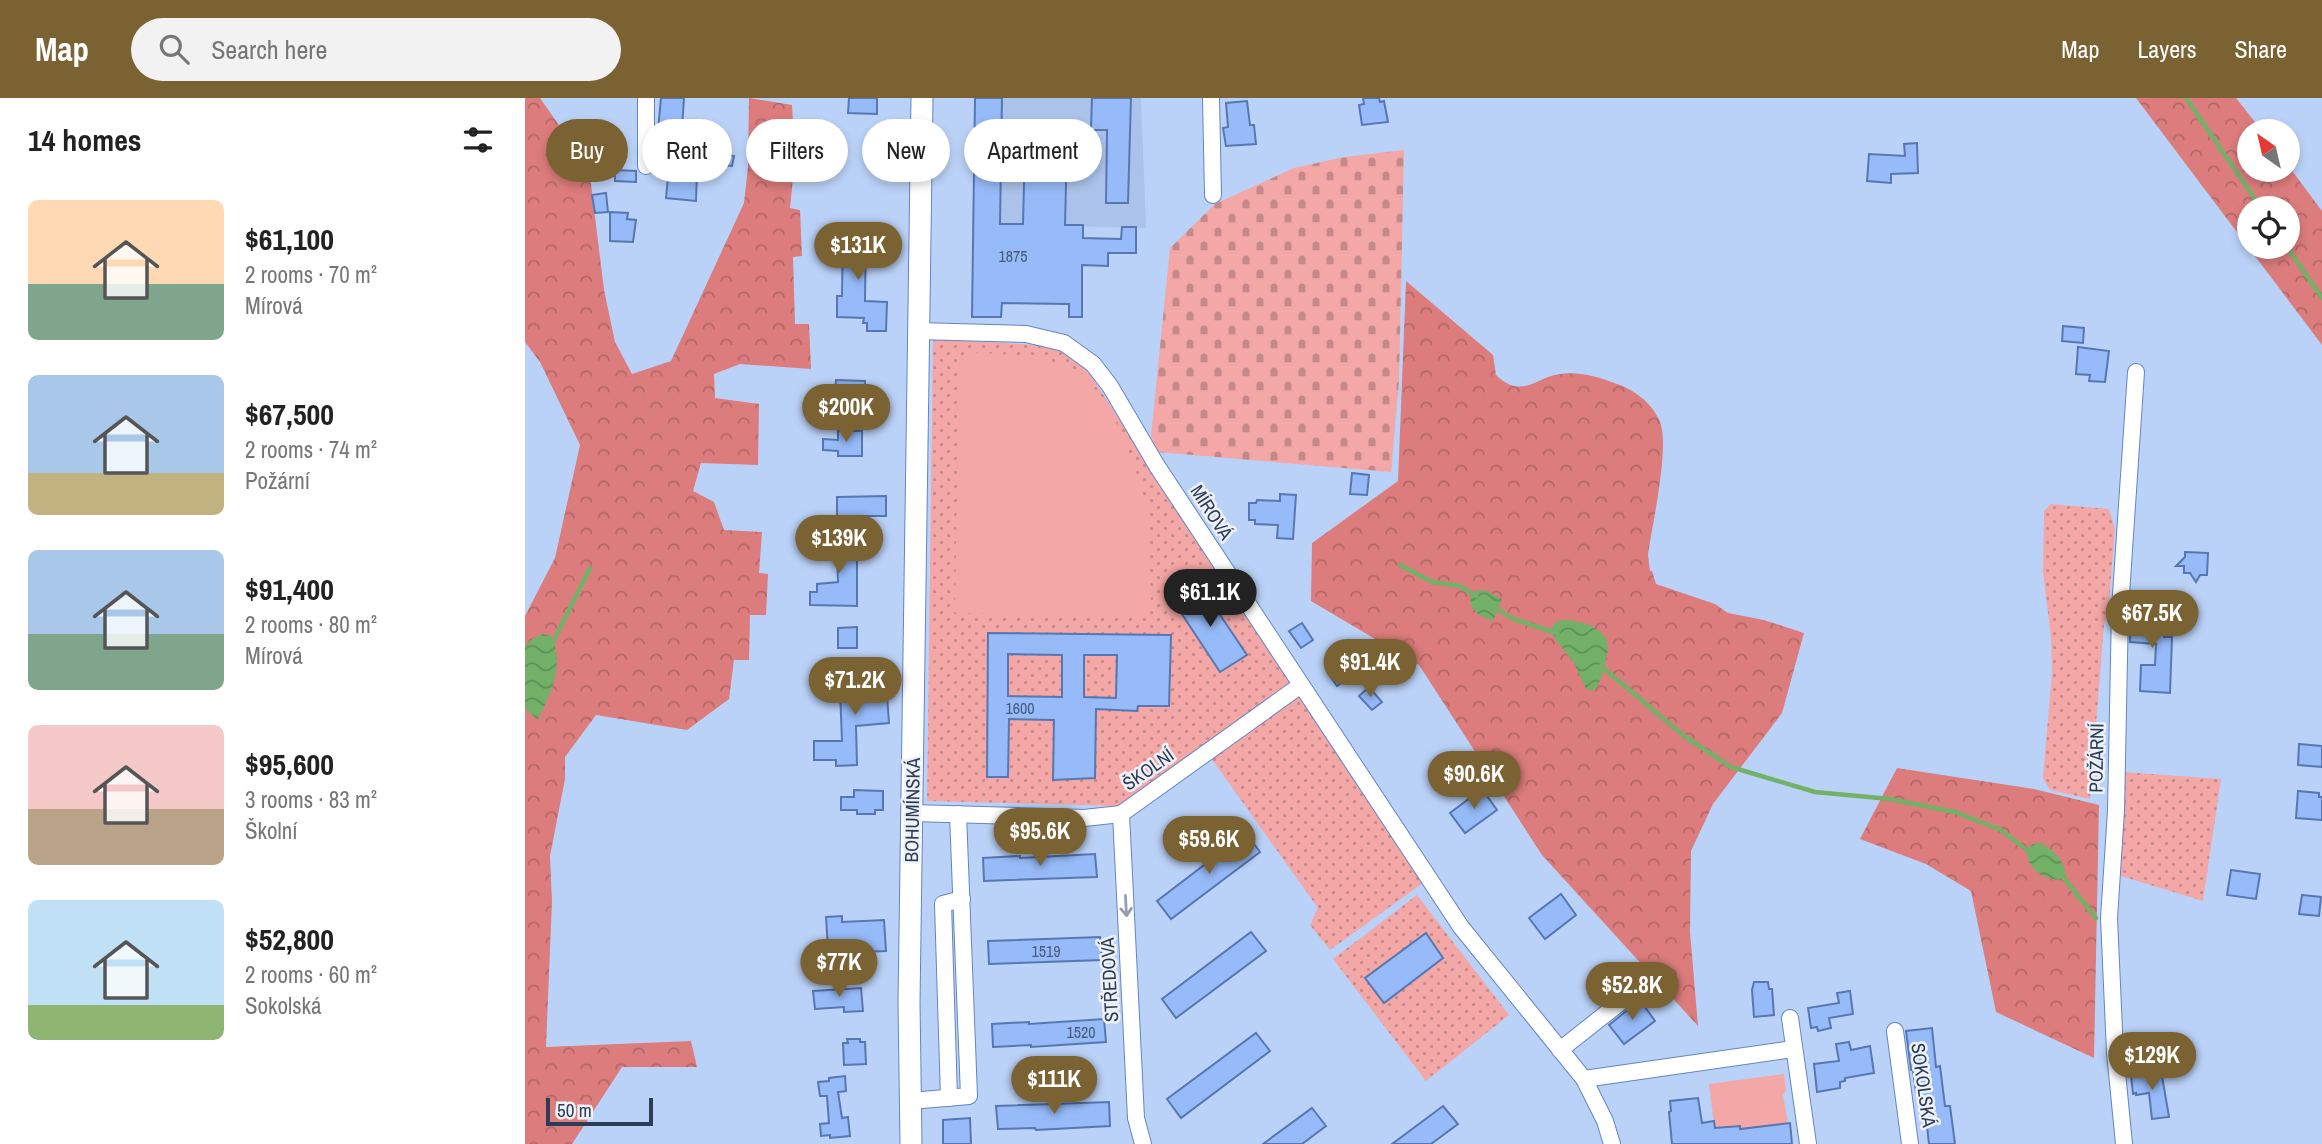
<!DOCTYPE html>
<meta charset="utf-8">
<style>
:root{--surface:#fff;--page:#f2f2f2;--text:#222;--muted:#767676;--accent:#7b6233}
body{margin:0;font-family:"Archivo Narrow",sans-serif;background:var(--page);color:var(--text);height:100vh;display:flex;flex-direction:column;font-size:26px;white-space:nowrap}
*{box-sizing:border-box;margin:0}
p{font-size:23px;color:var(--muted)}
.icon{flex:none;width:38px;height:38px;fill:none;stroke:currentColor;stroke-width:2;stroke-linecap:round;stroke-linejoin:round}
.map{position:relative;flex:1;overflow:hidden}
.sheet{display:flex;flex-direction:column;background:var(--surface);width:525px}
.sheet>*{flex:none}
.hud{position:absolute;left:21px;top:21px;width:665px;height:63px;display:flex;gap:14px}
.needle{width:46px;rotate:326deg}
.tools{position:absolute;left:1712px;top:21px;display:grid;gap:14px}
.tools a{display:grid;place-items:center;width:63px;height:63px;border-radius:50%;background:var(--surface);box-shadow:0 4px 10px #0003;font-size:35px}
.scale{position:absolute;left:21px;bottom:18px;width:107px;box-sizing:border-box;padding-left:7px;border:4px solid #2e3d56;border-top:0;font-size:19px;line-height:24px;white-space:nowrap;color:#2e3d56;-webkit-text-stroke:5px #eef2f8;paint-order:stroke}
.price{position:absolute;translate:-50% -60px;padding:0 16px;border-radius:24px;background:var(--accent);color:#fff;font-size:23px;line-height:46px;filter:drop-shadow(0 2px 4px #0008)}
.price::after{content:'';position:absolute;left:50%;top:42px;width:21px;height:16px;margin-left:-10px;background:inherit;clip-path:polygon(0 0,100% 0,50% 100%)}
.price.on{background:#222;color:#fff}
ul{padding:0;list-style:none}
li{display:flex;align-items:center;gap:21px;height:175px;padding:0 28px}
li span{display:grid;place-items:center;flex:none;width:196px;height:140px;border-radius:10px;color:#555}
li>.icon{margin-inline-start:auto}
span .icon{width:84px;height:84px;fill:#fffc;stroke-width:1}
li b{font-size:30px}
h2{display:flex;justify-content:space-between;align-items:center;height:84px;padding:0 28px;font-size:30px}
.pill{padding:0 24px;border-radius:32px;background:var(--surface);box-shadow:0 4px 10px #0003;font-size:24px;line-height:63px}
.pill.on{background:var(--accent);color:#fff}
header{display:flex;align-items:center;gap:42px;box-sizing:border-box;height:98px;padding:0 35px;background:var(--accent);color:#fff}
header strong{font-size:33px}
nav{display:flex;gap:38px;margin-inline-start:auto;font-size:24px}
.search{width:490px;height:63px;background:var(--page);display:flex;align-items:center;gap:18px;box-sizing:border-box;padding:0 24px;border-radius:38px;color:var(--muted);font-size:26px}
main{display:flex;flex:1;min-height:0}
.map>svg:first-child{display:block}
.built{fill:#abc3eb}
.grass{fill:url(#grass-dots)}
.forest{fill:url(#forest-crowns);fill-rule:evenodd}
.cemetery{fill:url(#cemetery-stones)}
.pitch{fill:#f3a7a6}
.water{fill:url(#water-waves)}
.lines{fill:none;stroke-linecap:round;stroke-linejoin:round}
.stream{stroke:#73b068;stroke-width:4.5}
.building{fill:#97bbf8;stroke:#5677b1;stroke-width:2;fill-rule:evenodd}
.minor-casing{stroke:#6385c0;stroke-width:18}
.secondary-casing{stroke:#6385c0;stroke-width:23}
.minor{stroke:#fff;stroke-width:16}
.secondary{stroke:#fff;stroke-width:21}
.oneway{stroke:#969eaa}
.labels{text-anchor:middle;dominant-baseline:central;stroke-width:5;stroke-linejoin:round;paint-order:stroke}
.number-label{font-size:16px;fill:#485c7e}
.street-label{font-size:19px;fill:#2e3d56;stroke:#eef2f8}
</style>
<header>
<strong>Map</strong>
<div class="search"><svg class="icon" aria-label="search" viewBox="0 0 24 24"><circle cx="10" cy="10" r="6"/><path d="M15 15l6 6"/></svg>Search here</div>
<nav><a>Map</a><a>Layers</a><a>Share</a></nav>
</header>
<main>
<section class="sheet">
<h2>14 homes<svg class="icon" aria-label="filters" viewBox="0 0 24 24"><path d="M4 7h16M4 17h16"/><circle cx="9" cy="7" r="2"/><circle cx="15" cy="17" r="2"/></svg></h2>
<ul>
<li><span style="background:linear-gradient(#ffd9b3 60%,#7fa58c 0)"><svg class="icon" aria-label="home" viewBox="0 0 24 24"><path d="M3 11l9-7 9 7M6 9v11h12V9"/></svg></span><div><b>$61,100</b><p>2 rooms · 70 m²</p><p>Mírová</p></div></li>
<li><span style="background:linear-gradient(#a9c7e8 70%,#c2b280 0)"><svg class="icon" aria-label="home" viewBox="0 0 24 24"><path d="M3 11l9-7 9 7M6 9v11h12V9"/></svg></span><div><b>$67,500</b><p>2 rooms · 74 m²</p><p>Požární</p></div></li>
<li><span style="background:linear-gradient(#a9c7e8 60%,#7fa58c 0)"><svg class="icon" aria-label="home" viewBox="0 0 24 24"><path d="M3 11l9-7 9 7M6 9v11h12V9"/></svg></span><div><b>$91,400</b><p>2 rooms · 80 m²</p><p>Mírová</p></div></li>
<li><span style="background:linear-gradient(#f6c9c9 60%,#b9a48a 0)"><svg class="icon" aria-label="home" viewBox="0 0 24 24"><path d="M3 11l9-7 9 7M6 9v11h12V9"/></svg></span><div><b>$95,600</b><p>3 rooms · 83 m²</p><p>Školní</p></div></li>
<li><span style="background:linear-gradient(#bfe0f5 75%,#8fb573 0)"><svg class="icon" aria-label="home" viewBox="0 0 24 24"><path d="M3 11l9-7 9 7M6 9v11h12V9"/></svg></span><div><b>$52,800</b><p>2 rooms · 60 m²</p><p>Sokolská</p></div></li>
</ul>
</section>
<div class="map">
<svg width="1797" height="1046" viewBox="0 0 1797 1046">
<defs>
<pattern id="grass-dots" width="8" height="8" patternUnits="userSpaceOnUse" patternTransform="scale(1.75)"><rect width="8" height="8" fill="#f3a7a6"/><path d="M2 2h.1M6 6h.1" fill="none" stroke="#c5898a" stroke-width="1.8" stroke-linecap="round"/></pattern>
<pattern id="forest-crowns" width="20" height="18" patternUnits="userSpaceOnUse" patternTransform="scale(1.75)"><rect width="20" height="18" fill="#dc7c7c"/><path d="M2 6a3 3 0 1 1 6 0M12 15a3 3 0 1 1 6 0" fill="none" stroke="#b36768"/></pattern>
<pattern id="cemetery-stones" width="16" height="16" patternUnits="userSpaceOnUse" patternTransform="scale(1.75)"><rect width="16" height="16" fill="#f3a7a6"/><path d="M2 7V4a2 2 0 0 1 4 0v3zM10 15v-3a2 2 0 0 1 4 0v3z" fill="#c5898a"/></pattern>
<pattern id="water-waves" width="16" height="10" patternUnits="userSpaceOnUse" patternTransform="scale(1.75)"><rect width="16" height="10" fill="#73b068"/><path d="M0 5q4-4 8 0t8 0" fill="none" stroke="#5f9058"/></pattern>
</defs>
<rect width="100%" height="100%" fill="#bbd2f8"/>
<polygon class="built" points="450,0 616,0 621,130 448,126"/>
<g class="grass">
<polygon points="408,241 514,247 540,255 561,270 765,585 594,708 402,703"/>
<polygon points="1526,406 1584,411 1590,431 1583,516 1579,526 1565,701 1525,692 1518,680 1527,574 1526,539 1518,474 1519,413"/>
<polygon points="772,595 898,785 805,852 785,827 793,810 686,660"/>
<polygon points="1597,674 1696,681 1678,803 1596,778"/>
<polygon points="892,797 984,917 901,983 808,861"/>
</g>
<g class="forest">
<polygon points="0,0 15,0 64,70 79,192 90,244 107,276 146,263 219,105 223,69 224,0 267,7 270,60 265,110 275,112 277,158 268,159 270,226 284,226 286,271 215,266 189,276 190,300 234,306 233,367 176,365 168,393 189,404 199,432 237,434 234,475 243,476 241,517 225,517 224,562 209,562 204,601 162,632 71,617 40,659 40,681 25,758 27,803 21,949 166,943 172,969 97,969 47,1046 0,1046 0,518 30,460 55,347 15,264 0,244"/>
<path d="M1611,0H1711L1737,33H1724V72H1762V66L1797,113V247ZM1762,110V149H1724V110Z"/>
<path d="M881,183L968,257L971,277C997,302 1011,279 1035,276C1055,273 1074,279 1092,286C1110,292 1128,306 1135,324C1145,349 1127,427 1123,457L1125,473H1127L1131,486L1190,506L1203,515L1239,522L1279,535L1257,615L1188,706L1166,753L1165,834L1173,928L1017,757L894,567L786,503L787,445L873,383Z"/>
<polygon points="1372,670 1509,691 1574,707 1569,960 1471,914 1446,793 1401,766 1335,741"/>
</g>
<polygon class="cemetery" points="879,52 874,284 866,374 632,354 626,338 645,150 690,106 769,70 819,59"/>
<g class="pitch">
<polygon points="446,254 516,259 562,278 598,336 624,413 626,507 609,519 430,515 434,265"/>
<polygon points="1259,976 1261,992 1258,997 1263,1025 1215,1031 1214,1028 1203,1029 1190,1034 1184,986"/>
</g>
<g class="water">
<path d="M955,492L962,493L977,501L968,523C954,518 942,512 946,495Z"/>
<path d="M1038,522C1053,522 1083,529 1083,549C1083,554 1081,561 1080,566C1078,576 1075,585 1069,593L1061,591L1049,565L1030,541L1026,530L1031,524Z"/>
<path d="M17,536L26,538C40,568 26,594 13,622L0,611V548L7,541Z"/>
<path d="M1516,745C1531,754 1540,763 1541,781C1523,785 1500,772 1502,751L1508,746Z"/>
</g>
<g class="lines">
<g class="stream">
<polyline points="1661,0 1736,110"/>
<polyline points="1762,149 1797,200"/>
<polyline points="875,467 907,484 935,488 951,498"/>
<polyline points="968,508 986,520 1033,536"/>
<polyline points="26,548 65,470"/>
<polyline points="1076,568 1159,638 1206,669 1290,694 1365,701 1430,714 1476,732 1506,755"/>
<polyline points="1538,779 1571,820"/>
</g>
</g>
<g class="building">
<polygon points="136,0 159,0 156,45 132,44"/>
<polygon points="324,0 352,0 352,16 323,15"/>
<polygon points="450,0 477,0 475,126 498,126 500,47 542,47 540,127 558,127 558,140 596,141 597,129 611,129 611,155 583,155 583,168 557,167 557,219 544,219 544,206 477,205 476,219 447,219"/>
<polygon points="567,0 606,0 603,105 581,105 582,32 566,32"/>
<polygon points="838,0 854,0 855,4 859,3 863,24 837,27 834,7 839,6"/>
<polygon points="722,3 725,27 729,27 731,46 701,48 698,30 703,29 701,5"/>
<polygon points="1392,45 1393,75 1366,76 1366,85 1342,83 1344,56 1380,58 1379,46"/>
<polygon points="194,56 209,58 207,68 193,67"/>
<polygon points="156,71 172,73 171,103 141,100 143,79 155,79"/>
<polygon points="90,72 111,73 111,84 90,83"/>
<polygon points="81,95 83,114 70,115 67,97"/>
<polygon points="85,114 103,115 102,121 111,122 108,144 85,143"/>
<polygon points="318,125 333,125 334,129 341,128 340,203 362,204 361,233 342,233 342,225 338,225 339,220 312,219 312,198 317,198"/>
<polygon points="1538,228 1559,230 1558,245 1537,243"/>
<polygon points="1553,249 1584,253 1580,284 1564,283 1565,277 1551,276"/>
<polygon points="311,282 340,283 339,308 321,307 320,321 309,320"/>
<polygon points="313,333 337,333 337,358 313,358 313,353 298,352 298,341 313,342"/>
<polygon points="827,375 844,377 842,397 825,396"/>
<polygon points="755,396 771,397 768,441 752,440 753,427 730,426 730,422 724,422 724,405 731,405 732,402 755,403"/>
<polygon points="361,398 361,418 312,418 312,399"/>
<polygon points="292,441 330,442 330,447 332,447 332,508 285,507 285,494 292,494 292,486 313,484 312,455 292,457"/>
<polygon points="1660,454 1683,455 1682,477 1675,477 1671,484 1665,475 1659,475 1659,468 1651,468 1660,459"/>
<polygon points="675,487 722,557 695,574 649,504"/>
<polygon points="1606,508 1631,509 1631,532 1639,531 1639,539 1647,539 1645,595 1615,593 1616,567 1630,567 1631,546 1605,544"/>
<polygon points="777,525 788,542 776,550 764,533"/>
<polygon points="332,529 332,550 313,550 313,530"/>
<path d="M463,535L646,537L644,608H613L612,613L571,611L570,680L528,682L529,622L484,621L483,679H462ZM483,556L537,557V599L483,598ZM559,557H592L591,600L559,599Z"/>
<polygon points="819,564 827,577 812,588 803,575"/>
<polygon points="352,566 351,598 362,597 364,625 331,628 332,667 311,668 311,662 289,662 289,643 317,643 315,592 318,586 332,586 333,567"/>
<polygon points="844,589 857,604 847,612 834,598"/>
<polygon points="1774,646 1797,648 1797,669 1773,667"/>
<polygon points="957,691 972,712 940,735 925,715"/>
<polygon points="329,692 358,693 358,712 350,712 350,716 332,716 332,712 316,712 316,699 329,699"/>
<polygon points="1773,693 1794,695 1794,699 1797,699 1797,722 1771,720"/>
<polygon points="721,735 735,754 646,821 632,803"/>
<polygon points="570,756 572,779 459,783 458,760 495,758 495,760"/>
<polygon points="1706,772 1735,776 1731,801 1702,797"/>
<polygon points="1036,796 1051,817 1020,841 1004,820"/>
<polygon points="1777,797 1796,799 1794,818 1774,816"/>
<polygon points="317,818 317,824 359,822 361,853 338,854 338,850 303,851 301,819"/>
<polygon points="726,834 741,853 651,920 637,901"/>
<polygon points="901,835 918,860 859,905 840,880"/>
<polygon points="575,839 577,862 464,866 463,843"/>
<polygon points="1229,884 1243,884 1244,891 1247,891 1249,917 1229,919 1227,892"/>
<polygon points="336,890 338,913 319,914 319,909 290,911 288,893"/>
<polygon points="1325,893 1328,916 1304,920 1306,930 1293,933 1292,929 1286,930 1283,910 1314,905 1312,895"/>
<polygon points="1115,902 1130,923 1099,946 1084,927"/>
<polygon points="579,921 581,944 506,949 506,947 468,949 467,926 504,924 504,926"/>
<polygon points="1407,930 1411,969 1415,968 1420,1008 1425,1008 1430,1046 1404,1046 1400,1010 1395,1011 1393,993 1391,994 1388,972 1386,972 1381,933"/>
<polygon points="731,935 745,953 656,1020 642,1001"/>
<polygon points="322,941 335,941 335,944 340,944 341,966 319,967 318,945 323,945"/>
<polygon points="1324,944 1326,952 1345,948 1349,975 1320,980 1320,983 1315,984 1315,990 1292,994 1289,966 1314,963 1311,946"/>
<polygon points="1636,972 1644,1019 1627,1021 1624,995 1611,997 1611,995 1608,996 1606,977"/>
<polygon points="320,978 321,993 313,994 317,1020 323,1019 325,1038 305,1040 305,1037 296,1038 295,1026 304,1025 302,998 295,998 293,984 304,983 304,980"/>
<polygon points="1173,1000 1177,1025 1189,1023 1190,1030 1215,1028 1215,1031 1265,1025 1267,1046 1147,1046 1144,1014 1146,1013 1145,1003"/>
<polygon points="584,1004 585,1028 511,1032 510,1030 473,1031 471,1008"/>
<polygon points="918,1008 933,1026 906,1046 867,1046"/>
<polygon points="787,1010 801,1028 777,1046 738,1046"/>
<polygon points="445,1020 446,1046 418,1046 418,1022"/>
</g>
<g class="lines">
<g class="minor-casing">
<g id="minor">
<polyline points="121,0 121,68"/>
<polyline points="686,0 688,97"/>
<polyline points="393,233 501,236 539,245 568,266 585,288 632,368 936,829 1059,981 1080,1023 1087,1046"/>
<polyline points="387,715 559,720 596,716 776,587"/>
<polyline points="596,716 611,1020 618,1046"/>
<polyline points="1265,920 1283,1046"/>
<polyline points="1370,933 1385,1046"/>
<polyline points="1035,952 1107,895"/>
<polyline points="1059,981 1268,951"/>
<polyline points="424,1000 418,806 437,801"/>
<polyline points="385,1003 444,998 433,716"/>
<polyline points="1599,1046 1590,954 1584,820 1591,713 1595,511 1611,274"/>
</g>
</g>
<g class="secondary-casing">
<polyline id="secondary" points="386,1046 384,904 397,0"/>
</g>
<use href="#minor" class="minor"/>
<use href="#secondary" class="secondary"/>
</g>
<defs><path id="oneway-shaft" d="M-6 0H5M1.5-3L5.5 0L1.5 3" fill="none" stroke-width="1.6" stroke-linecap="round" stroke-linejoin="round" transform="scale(1.75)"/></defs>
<use class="oneway" href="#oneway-shaft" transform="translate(601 808) rotate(87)"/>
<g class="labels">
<g class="number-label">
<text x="488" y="158">1875</text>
<text x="495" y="610">1600</text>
<text x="521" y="853">1519</text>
<text x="556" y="934">1520</text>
</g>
<g class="street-label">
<text transform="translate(687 414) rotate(57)">MÍROVÁ</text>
<text transform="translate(1571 660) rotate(-89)">POŽÁRNÍ</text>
<text transform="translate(623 671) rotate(-35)">ŠKOLNÍ</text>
<text transform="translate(387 712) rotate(-89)">BOHUMÍNSKÁ</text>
<text transform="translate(584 882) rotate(-93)">STŘEDOVÁ</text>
<text transform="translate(1399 987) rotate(82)">SOKOLSKÁ</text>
</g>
</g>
</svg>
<div class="tools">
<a><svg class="needle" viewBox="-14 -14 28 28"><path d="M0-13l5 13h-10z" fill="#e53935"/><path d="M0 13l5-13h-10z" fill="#767676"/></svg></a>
<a><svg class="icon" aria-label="locate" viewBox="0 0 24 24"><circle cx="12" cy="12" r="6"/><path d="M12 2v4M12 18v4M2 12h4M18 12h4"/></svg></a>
</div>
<div class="scale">50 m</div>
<b class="price" style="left:333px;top:184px">$131K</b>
<b class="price" style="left:321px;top:346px">$200K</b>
<b class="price" style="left:314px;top:477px">$139K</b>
<b class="price on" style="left:685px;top:531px">$61.1K</b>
<b class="price" style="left:1627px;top:552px">$67.5K</b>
<b class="price" style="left:845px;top:601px">$91.4K</b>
<b class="price" style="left:330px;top:619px">$71.2K</b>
<b class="price" style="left:949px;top:713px">$90.6K</b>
<b class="price" style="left:515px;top:770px">$95.6K</b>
<b class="price" style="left:684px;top:778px">$59.6K</b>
<b class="price" style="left:314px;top:901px">$77K</b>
<b class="price" style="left:1107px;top:924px">$52.8K</b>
<b class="price" style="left:1627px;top:994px">$129K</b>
<b class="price" style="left:529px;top:1018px">$111K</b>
<div class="hud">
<a class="pill on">Buy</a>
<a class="pill">Rent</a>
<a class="pill">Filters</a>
<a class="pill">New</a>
<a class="pill">Apartment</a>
</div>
</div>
</main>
